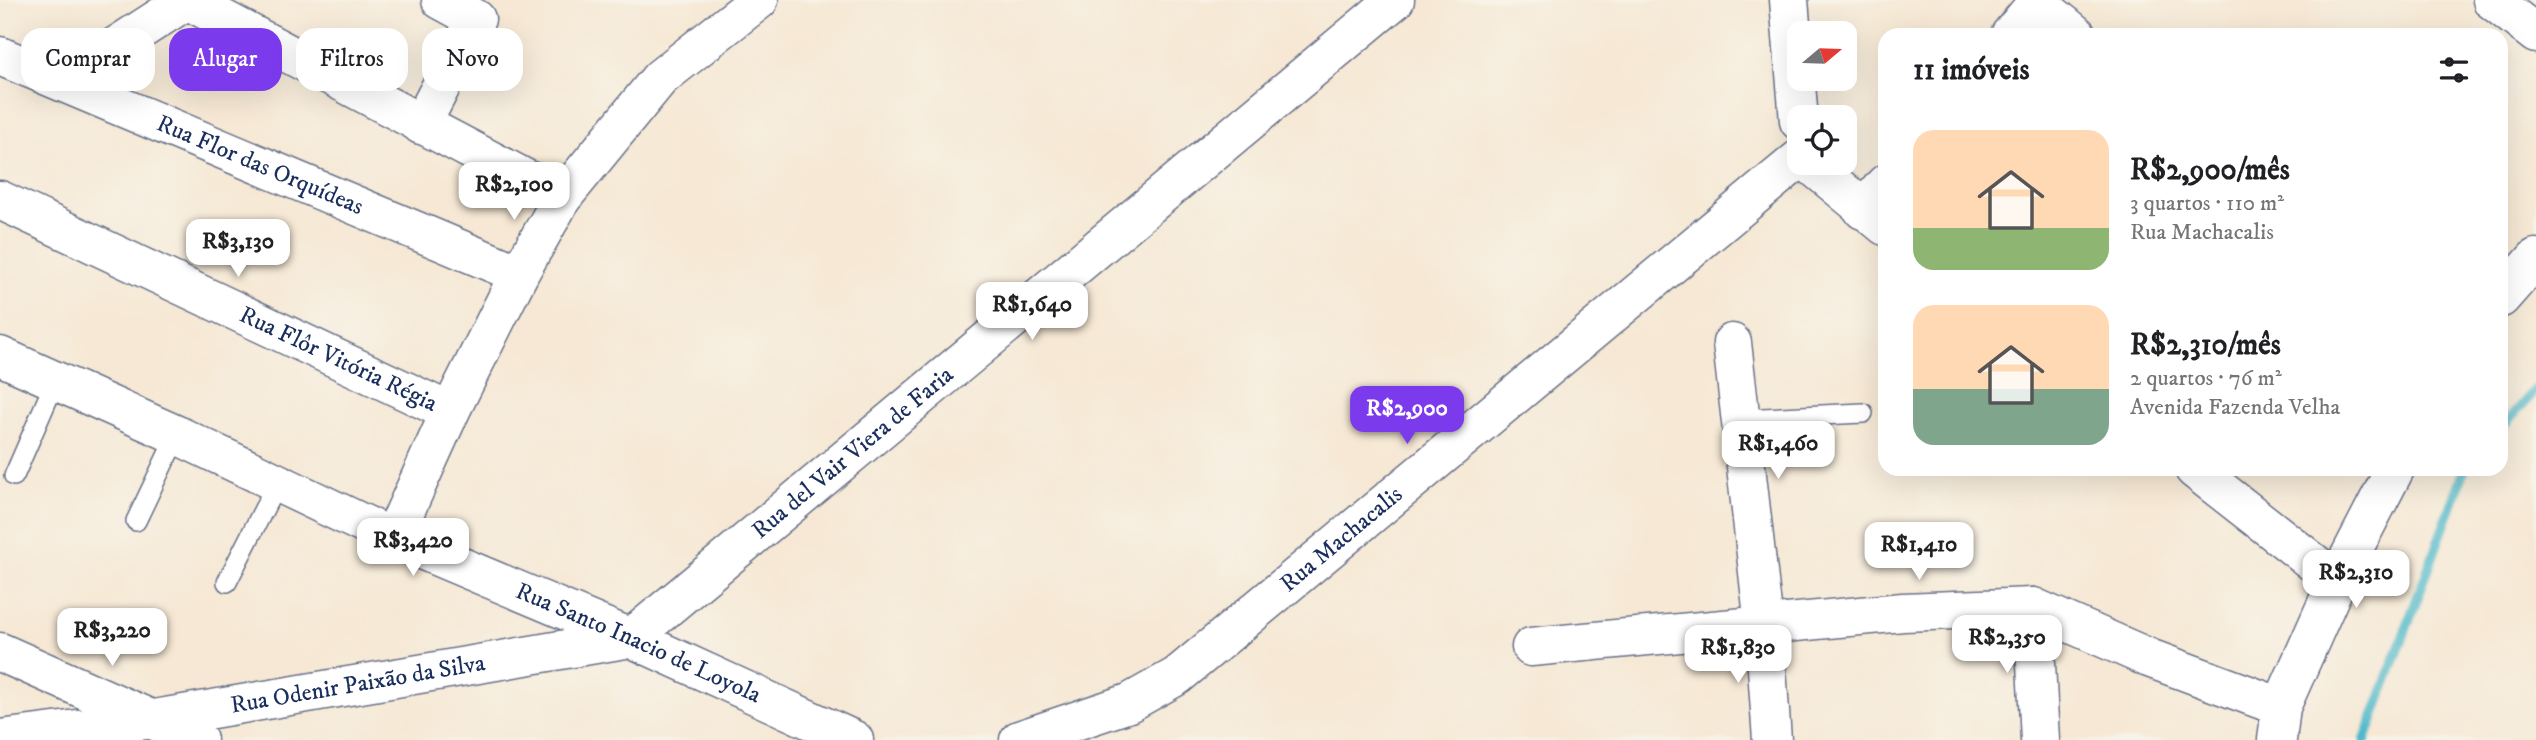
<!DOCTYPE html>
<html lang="pt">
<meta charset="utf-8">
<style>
:root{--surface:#fff;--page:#f2f2f2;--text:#202124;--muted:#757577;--accent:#7c3aed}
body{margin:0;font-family:"IM FELL DW Pica",serif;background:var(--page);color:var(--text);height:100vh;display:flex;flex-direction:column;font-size:26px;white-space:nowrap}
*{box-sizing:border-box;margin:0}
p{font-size:23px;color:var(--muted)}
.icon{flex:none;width:38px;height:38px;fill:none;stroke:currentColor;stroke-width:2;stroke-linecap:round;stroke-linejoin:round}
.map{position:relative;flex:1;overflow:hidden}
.panel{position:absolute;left:1878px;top:28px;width:630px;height:448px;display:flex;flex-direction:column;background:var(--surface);border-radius:21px;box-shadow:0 7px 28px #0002}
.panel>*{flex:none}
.hud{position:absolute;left:21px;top:28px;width:665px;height:63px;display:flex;gap:14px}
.needle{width:46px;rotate:71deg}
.buttons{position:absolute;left:1787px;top:21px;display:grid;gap:14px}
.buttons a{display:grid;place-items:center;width:70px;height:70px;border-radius:14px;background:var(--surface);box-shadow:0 7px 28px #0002;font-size:35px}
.price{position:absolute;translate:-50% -60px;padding:0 16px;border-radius:14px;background:#fff;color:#222;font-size:23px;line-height:46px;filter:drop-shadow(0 2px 4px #0008)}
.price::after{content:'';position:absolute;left:50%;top:42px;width:21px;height:16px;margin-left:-10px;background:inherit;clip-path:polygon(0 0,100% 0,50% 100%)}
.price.active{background:var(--accent);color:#fff}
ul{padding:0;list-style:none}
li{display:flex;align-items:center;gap:21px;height:175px;padding:0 35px}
li span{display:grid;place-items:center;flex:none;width:196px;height:140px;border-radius:21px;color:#555}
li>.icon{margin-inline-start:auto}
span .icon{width:84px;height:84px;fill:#fffc;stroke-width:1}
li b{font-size:30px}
h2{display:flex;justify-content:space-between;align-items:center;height:84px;padding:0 35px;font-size:30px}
.tag{padding:0 24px;border-radius:21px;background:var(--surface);box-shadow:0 7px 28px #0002;font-size:24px;line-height:63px}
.tag.active{background:var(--accent);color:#fff}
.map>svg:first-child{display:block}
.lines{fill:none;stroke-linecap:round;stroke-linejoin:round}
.stream{stroke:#4eb9ca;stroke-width:10}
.service-casing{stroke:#687087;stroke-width:22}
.minor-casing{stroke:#687087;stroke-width:41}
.service{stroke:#fff;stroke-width:19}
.minor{stroke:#fff;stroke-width:38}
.labels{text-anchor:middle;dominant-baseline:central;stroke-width:7;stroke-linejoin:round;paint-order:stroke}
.street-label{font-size:24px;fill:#1b2f5e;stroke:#f7f3e8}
</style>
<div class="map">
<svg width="2536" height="740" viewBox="0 0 2536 740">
<rect width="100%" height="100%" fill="#f7f3e8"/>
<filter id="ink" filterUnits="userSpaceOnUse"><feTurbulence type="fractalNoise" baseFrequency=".0143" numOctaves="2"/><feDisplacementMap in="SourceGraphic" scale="14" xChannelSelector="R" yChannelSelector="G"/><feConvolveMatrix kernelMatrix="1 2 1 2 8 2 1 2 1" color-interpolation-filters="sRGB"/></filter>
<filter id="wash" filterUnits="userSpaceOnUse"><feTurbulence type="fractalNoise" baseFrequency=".00686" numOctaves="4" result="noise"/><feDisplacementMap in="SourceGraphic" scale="28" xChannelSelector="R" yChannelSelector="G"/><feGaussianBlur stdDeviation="1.57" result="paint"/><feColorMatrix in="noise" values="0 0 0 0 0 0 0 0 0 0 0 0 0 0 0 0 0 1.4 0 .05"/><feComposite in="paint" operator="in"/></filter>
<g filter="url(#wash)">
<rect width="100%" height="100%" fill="#f6e8d4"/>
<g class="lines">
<g class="stream">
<polyline points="2501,429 2536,389"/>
<polyline points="2365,740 2465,469"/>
</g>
</g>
</g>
<g filter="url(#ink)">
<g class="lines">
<g class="service-casing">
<g id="service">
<polyline points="1741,419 1863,413"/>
<polyline points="14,476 55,382"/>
<polyline points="136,521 177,435"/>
<polyline points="227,582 277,483"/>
</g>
</g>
<g class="minor-casing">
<g id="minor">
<polyline points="187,0 562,198"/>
<polyline points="1789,0 1799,121"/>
<polyline points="2492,0 2536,34"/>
<polyline points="2037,2 2077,35"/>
<polyline points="2010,35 2039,0"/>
<path id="s1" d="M0,56L519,274"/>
<polyline points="62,81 187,0"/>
<polyline points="421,125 476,19 441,0"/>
<polyline points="1809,163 1885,226"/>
<path id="s2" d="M0,200L450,412"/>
<polyline points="1863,210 1885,184"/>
<polyline points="2501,298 2536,258"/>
<polyline points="1732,343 1764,625 1772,740"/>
<path id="s3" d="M0,356L177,435L393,538L631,638L854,740"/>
<polyline points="2194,469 2337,581"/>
<polyline points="393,538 450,412 519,274 562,198 660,78 759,0"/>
<polyline points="2033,607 2040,740"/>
<polyline points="1531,647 1903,612 2033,607 2149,658 2281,707"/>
<polyline points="0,652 198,740"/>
<path id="s4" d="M0,739L154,719L631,638L1395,0"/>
<path id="s5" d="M1019,740L1129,703L1177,676L1799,159"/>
<polyline points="2277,740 2281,707 2337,581 2395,469"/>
</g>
</g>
<use href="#service" class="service"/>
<use href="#minor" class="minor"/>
</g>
</g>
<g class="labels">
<g class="street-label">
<text stroke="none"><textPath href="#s1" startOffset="282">Rua Flor das Orquídeas</textPath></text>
<text stroke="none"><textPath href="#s2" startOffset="374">Rua Flôr Vitória Régia</textPath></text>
<text stroke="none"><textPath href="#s4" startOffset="928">Rua del Vair Viera de Faria</textPath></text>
<text stroke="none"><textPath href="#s5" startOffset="385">Rua Machacalis</textPath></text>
<text stroke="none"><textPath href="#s3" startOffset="700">Rua Santo Inacio de Loyola</textPath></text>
<text stroke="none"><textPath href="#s4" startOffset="362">Rua Odenir Paixão da Silva</textPath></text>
</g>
</g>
</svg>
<div class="buttons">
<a><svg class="needle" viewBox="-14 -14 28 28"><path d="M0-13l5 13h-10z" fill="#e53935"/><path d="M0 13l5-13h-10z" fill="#757577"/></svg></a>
<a><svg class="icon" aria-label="locate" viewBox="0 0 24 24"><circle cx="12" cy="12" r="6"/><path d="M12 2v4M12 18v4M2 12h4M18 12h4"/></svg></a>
</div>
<b class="price" style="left:514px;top:222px">R$2,100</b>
<b class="price" style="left:238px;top:279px">R$3,130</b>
<b class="price" style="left:1032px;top:342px">R$1,640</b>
<b class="price active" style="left:1407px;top:446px">R$2,900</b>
<b class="price" style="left:1778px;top:481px">R$1,460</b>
<b class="price" style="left:413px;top:578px">R$3,420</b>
<b class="price" style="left:1919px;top:582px">R$1,410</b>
<b class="price" style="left:2356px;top:610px">R$2,310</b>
<b class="price" style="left:112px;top:668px">R$3,220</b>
<b class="price" style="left:2007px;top:675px">R$2,350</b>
<b class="price" style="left:1738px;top:685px">R$1,830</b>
<div class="hud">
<a class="tag">Comprar</a>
<a class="tag active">Alugar</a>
<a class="tag">Filtros</a>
<a class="tag">Novo</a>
</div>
<section class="panel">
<h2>11 imóveis<svg class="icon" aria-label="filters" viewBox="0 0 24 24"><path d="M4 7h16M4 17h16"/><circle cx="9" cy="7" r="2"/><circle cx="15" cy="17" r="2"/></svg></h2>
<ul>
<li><span style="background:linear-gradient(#ffd9b3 70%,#8fb573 0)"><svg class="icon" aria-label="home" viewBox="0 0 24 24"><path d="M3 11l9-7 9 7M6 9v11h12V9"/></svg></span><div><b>R$2,900/mês</b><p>3 quartos · 110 m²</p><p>Rua Machacalis</p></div></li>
<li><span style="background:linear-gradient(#ffd9b3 60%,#7fa58c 0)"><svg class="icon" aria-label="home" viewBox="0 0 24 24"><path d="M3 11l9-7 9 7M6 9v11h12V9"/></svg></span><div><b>R$2,310/mês</b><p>2 quartos · 76 m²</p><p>Avenida Fazenda Velha</p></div></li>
</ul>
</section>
</div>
